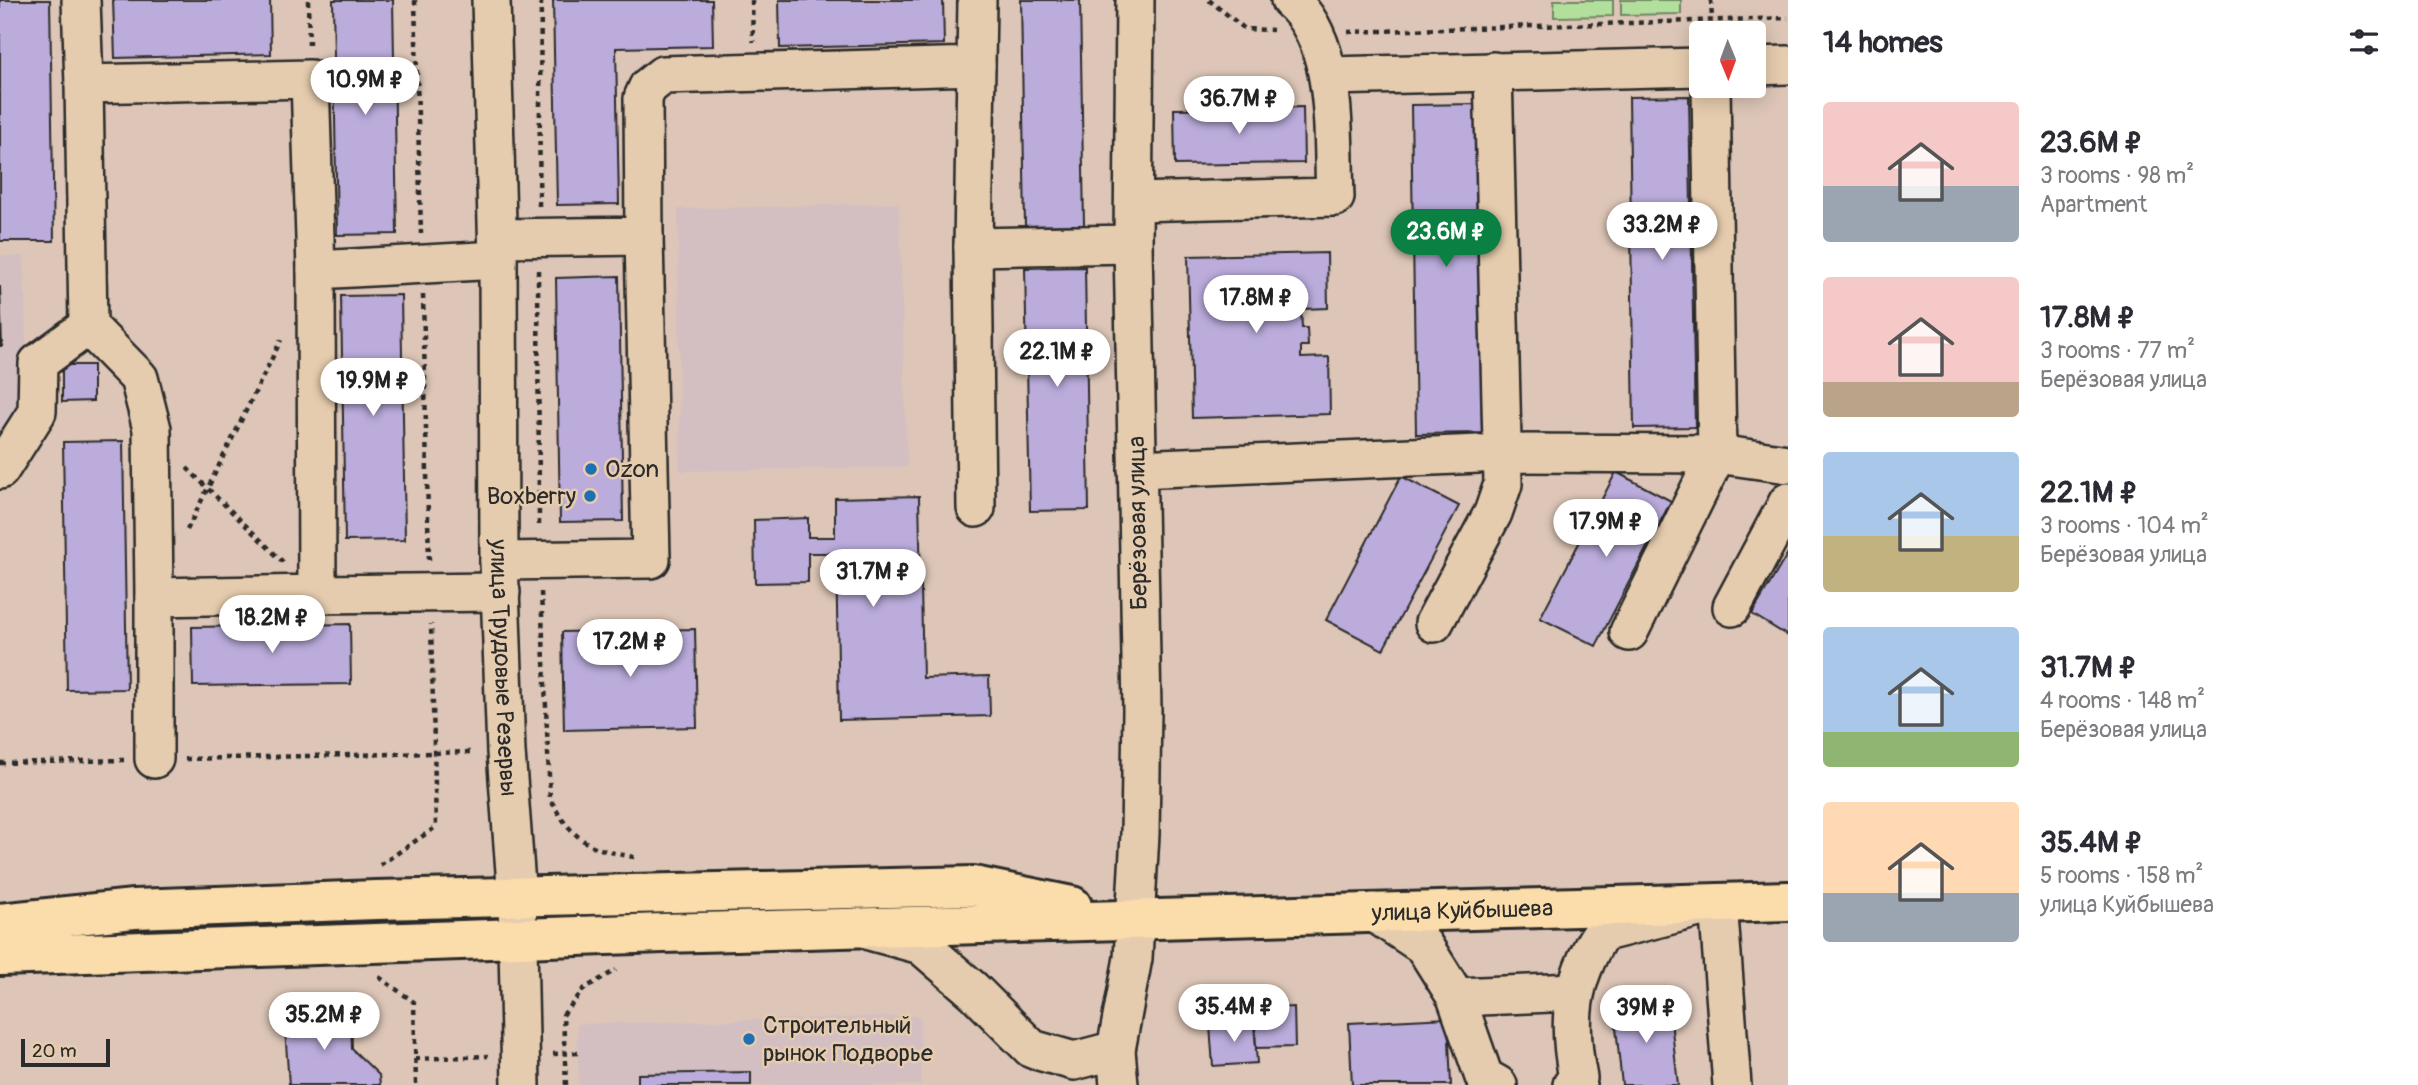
<!DOCTYPE html>
<meta charset="utf-8">
<style>
:root{--surface:#fff;--page:#f2f2f3;--text:#2b2b33;--muted:#7c7c81;--accent:#0b8043}
body{margin:0;font-family:Pangolin,sans-serif;background:var(--page);color:var(--text);height:100vh;display:flex;flex-direction:column;font-size:26px;white-space:nowrap}
*{box-sizing:border-box;margin:0}
p{font-size:23px;color:var(--muted)}
.icon{flex:none;width:38px;height:38px;fill:none;stroke:currentColor;stroke-width:2;stroke-linecap:round;stroke-linejoin:round}
.map{position:relative;flex:1;overflow:hidden}
.drawer{display:flex;flex-direction:column;background:var(--surface);width:630px}
.drawer>*{flex:none}
.needle{width:46px;rotate:179deg}
.buttons{position:absolute;left:1689px;top:21px;display:grid;gap:14px}
.buttons a{display:grid;place-items:center;width:77px;height:77px;border-radius:7px;background:var(--surface);box-shadow:0 4px 18px #0003;font-size:35px}
.scale{position:absolute;left:21px;bottom:18px;width:89px;box-sizing:border-box;padding-left:7px;border:4px solid #2b2b2b;border-top:0;font-size:19px;line-height:24px;white-space:nowrap;color:#2b2b2b;-webkit-text-stroke:5px #e6ccae;paint-order:stroke}
.price{position:absolute;translate:-50% -60px;padding:0 16px;border-radius:24px;background:#fff;color:#222;font-size:23px;line-height:46px;filter:drop-shadow(0 2px 4px #0008)}
.price::after{content:'';position:absolute;left:50%;top:42px;width:21px;height:16px;margin-left:-10px;background:inherit;clip-path:polygon(0 0,100% 0,50% 100%)}
.price.on{background:var(--accent);color:#fff}
ul{padding:0;list-style:none}
li{display:flex;align-items:center;gap:21px;height:175px;padding:0 35px}
li span{display:grid;place-items:center;flex:none;width:196px;height:140px;border-radius:7px;color:#555}
li>.icon{margin-inline-start:auto}
span .icon{width:84px;height:84px;fill:#fffc;stroke-width:1}
li b{font-size:30px}
h2{display:flex;justify-content:space-between;align-items:center;height:84px;padding:0 35px;font-size:30px}
main{display:flex;flex:1;min-height:0}
.map>svg:first-child{display:block}
.built{fill:#d3bec2}
.green{fill:#b3df9d;stroke:#6f8564;stroke-width:2}
.building{fill:#bbacdc;stroke:#2b2b2b;stroke-width:2}
.lines{fill:none;stroke-linecap:round;stroke-linejoin:round}
.minor-casing{stroke:#2b2b2b;stroke-width:42}
.major-casing{stroke:#2b2b2b;stroke-width:44}
.path{stroke:#2b2b2b;stroke-width:4.5;stroke-dasharray:5 5;stroke-linecap:butt}
.minor{stroke:#e6ccae;stroke-width:37}
.major{stroke:#fbdcab;stroke-width:38}
.poi-dot{fill:#1f6fb2;stroke:#e6ccae;stroke-width:2.5}
.labels{text-anchor:middle;dominant-baseline:central;stroke-width:5;stroke-linejoin:round;paint-order:stroke}
.poi-label{font-size:24px;fill:#2b2b2b;stroke:#e6ccae;text-anchor:start}
.street-label{font-size:24px;fill:#2b2b2b;stroke:#e6ccae}
</style>
<main>
<div class="map">
<svg width="1788" height="1085" viewBox="0 0 1788 1085">
<rect width="100%" height="100%" fill="#ddc6b7"/>
<filter id="ink" filterUnits="userSpaceOnUse"><feTurbulence type="fractalNoise" baseFrequency=".0143" numOctaves="2"/><feDisplacementMap in="SourceGraphic" scale="14" xChannelSelector="R" yChannelSelector="G"/><feConvolveMatrix kernelMatrix="1 2 1 2 8 2 1 2 1" color-interpolation-filters="sRGB"/></filter>
<g filter="url(#ink)">
<g class="built">
<polygon points="899,203 907,467 680,471 678,209"/>
<polygon points="0,256 24,256 27,393 0,438"/>
<polygon points="920,1016 921,1085 579,1085 577,1024"/>
</g>
<g class="green">
<polygon points="1554,0 1613,0 1613,16 1554,17"/>
<polygon points="1621,0 1681,0 1681,14 1621,15"/>
</g>
<g class="building">
<polygon points="0,0 50,0 54,241 0,241"/>
<polygon points="113,0 270,0 271,54 115,58"/>
<polygon points="333,0 393,0 397,234 337,235"/>
<polygon points="553,0 712,0 713,46 616,48 619,204 557,205"/>
<polygon points="779,0 943,0 944,44 780,48"/>
<polygon points="1021,0 1080,0 1084,225 1025,226"/>
<polygon points="1689,96 1695,427 1634,428 1629,97"/>
<polygon points="1477,104 1482,433 1416,434 1411,105"/>
<polygon points="1303,107 1304,163 1175,165 1174,109"/>
<polygon points="1327,253 1328,308 1301,309 1302,328 1307,328 1308,346 1301,346 1301,358 1329,357 1330,414 1192,418 1188,256"/>
<polygon points="1085,267 1089,510 1030,511 1025,268"/>
<polygon points="619,276 623,521 560,522 556,278"/>
<polygon points="0,286 2,346 0,346"/>
<polygon points="401,295 405,540 345,541 341,296"/>
<polygon points="62,365 93,365 93,401 62,402"/>
<polygon points="123,441 127,689 67,690 63,442"/>
<polygon points="1616,472 1671,501 1596,646 1540,618"/>
<polygon points="1401,476 1459,506 1383,650 1326,620"/>
<polygon points="919,496 923,678 989,676 990,716 839,720 836,553 808,553 808,582 755,583 754,520 808,518 808,537 835,537 835,498"/>
<polygon points="1788,553 1788,636 1752,614"/>
<polygon points="350,624 351,684 193,686 192,627"/>
<polygon points="695,629 697,727 564,730 562,632"/>
<polygon points="1669,1002 1678,1085 1622,1085 1614,1008"/>
<polygon points="1294,1007 1295,1047 1256,1048 1254,1009"/>
<polygon points="351,1014 352,1049 379,1075 380,1085 289,1085 284,1015"/>
<polygon points="1448,1018 1451,1085 1352,1085 1349,1023"/>
<polygon points="1254,1023 1257,1063 1213,1066 1210,1026"/>
<polygon points="751,1072 751,1085 638,1085 638,1074"/>
</g>
<g class="lines">
<g class="minor-casing">
<g id="minor">
<polyline points="81,0 84,84 310,79 316,270 498,260"/>
<path id="s1" d="M491,0L498,260L499,561L506,752L517,898L521,1085"/>
<polyline points="1754,66 1788,65"/>
<polyline points="1329,76 1701,67"/>
<path d="M1134,202L1335,197C1332,138 1340,42 1290,0"/>
<polyline points="498,238 644,236 643,98 648,87 663,75 976,66 977,0"/>
<polyline points="973,247 1133,244"/>
<polyline points="88,326 139,378 152,429 154,597"/>
<polyline points="1137,469 1502,453 1717,454 1788,464"/>
<polyline points="0,470 37,412 38,363 88,326 84,84"/>
<polyline points="976,508 973,247 976,66"/>
<polyline points="499,561 651,559 644,236"/>
<polyline points="317,594 501,592"/>
<polyline points="1732,607 1788,502"/>
<polyline points="1434,623 1493,513 1503,484 1493,71"/>
<polyline points="1629,632 1717,454 1711,86"/>
<polyline points="154,759 154,597 317,594 316,270"/>
<polyline points="1373,912 1424,946 1456,997 1484,1077 1498,1085"/>
<polyline points="873,932 921,945 973,990 1032,1049 1074,1061 1116,1050"/>
<polyline points="1456,997 1574,992"/>
<polyline points="1119,1085 1116,1050 1133,958 1140,834 1142,710 1133,244 1135,0"/>
<path d="M1572,1085L1578,1078C1567,1022 1570,982 1601,933L1718,903L1732,1085"/>
</g>
</g>
<g class="major-casing">
<g id="major">
<polyline points="0,923 134,909 376,900 974,886 1072,906"/>
<path id="s2" d="M0,956L663,933L1788,901"/>
</g>
</g>
<g class="path">
<polyline points="308,0 309,46"/>
<polyline points="415,0 421,234"/>
<polyline points="752,0 753,42"/>
<polyline points="1209,0 1245,29 1273,30"/>
<polyline points="1711,0 1712,20"/>
<polyline points="1348,32 1788,18"/>
<polyline points="539,206 541,0"/>
<polyline points="538,270 539,528"/>
<polyline points="423,295 429,562"/>
<polyline points="187,468 283,562"/>
<polyline points="187,530 281,340"/>
<path d="M541,592L550,799C576,844 589,849 639,858"/>
<polyline points="185,759 474,752"/>
<polyline points="0,763 124,760"/>
<polyline points="380,865 436,827 431,624"/>
<polyline points="379,977 414,1002 416,1085"/>
<polyline points="553,1054 578,1053"/>
<polyline points="415,1059 488,1056"/>
<polyline points="566,1085 563,1015 585,988 616,970"/>
</g>
<use href="#minor" class="minor"/>
<use href="#major" class="major"/>
</g>
</g>
<g class="poi-dot">
<circle cx="591" cy="469" r="7"/>
<circle cx="590" cy="496" r="7"/>
<circle cx="749" cy="1039" r="7"/>
</g>
<g class="labels">
<g class="poi-label">
<text x="605" y="469">Ozon</text>
<text x="576" y="496" text-anchor="end">Boxberry</text>
<text x="763" y="1025">Строительный<tspan x="763" dy="28">рынок Подворье</tspan></text>
</g>
<g class="street-label">
<text transform="translate(1138 523) rotate(-91)">Берёзовая улица</text>
<text stroke="none"><textPath href="#s1" startOffset="668">улица Трудовые Резервы</textPath></text>
<text stroke="none"><textPath href="#s2" startOffset="1463">улица Куйбышева</textPath></text>
</g>
</g>
</svg>
<div class="buttons">
<a><svg class="needle" viewBox="-14 -14 28 28"><path d="M0-13l5 13h-10z" fill="#e53935"/><path d="M0 13l5-13h-10z" fill="#7c7c81"/></svg></a>
</div>
<div class="scale">20 m</div>
<b class="price" style="left:365px;top:117px">10.9M ₽</b>
<b class="price" style="left:1239px;top:136px">36.7M ₽</b>
<b class="price" style="left:1662px;top:262px">33.2M ₽</b>
<b class="price on" style="left:1446px;top:269px">23.6M ₽</b>
<b class="price" style="left:1256px;top:335px">17.8M ₽</b>
<b class="price" style="left:1057px;top:389px">22.1M ₽</b>
<b class="price" style="left:373px;top:418px">19.9M ₽</b>
<b class="price" style="left:1606px;top:559px">17.9M ₽</b>
<b class="price" style="left:873px;top:609px">31.7M ₽</b>
<b class="price" style="left:272px;top:655px">18.2M ₽</b>
<b class="price" style="left:630px;top:679px">17.2M ₽</b>
<b class="price" style="left:1234px;top:1044px">35.4M ₽</b>
<b class="price" style="left:1646px;top:1045px">39M ₽</b>
<b class="price" style="left:324px;top:1052px">35.2M ₽</b>
</div>
<section class="drawer">
<h2>14 homes<svg class="icon" aria-label="filters" viewBox="0 0 24 24"><path d="M4 7h16M4 17h16"/><circle cx="9" cy="7" r="2"/><circle cx="15" cy="17" r="2"/></svg></h2>
<ul>
<li><span style="background:linear-gradient(#f6c9c9 60%,#9aa5b1 0)"><svg class="icon" aria-label="home" viewBox="0 0 24 24"><path d="M3 11l9-7 9 7M6 9v11h12V9"/></svg></span><div><b>23.6M ₽</b><p>3 rooms · 98 m²</p><p>Apartment</p></div></li>
<li><span style="background:linear-gradient(#f6c9c9 75%,#b9a48a 0)"><svg class="icon" aria-label="home" viewBox="0 0 24 24"><path d="M3 11l9-7 9 7M6 9v11h12V9"/></svg></span><div><b>17.8M ₽</b><p>3 rooms · 77 m²</p><p>Берёзовая улица</p></div></li>
<li><span style="background:linear-gradient(#a9c7e8 60%,#c2b280 0)"><svg class="icon" aria-label="home" viewBox="0 0 24 24"><path d="M3 11l9-7 9 7M6 9v11h12V9"/></svg></span><div><b>22.1M ₽</b><p>3 rooms · 104 m²</p><p>Берёзовая улица</p></div></li>
<li><span style="background:linear-gradient(#a9c7e8 75%,#8fb573 0)"><svg class="icon" aria-label="home" viewBox="0 0 24 24"><path d="M3 11l9-7 9 7M6 9v11h12V9"/></svg></span><div><b>31.7M ₽</b><p>4 rooms · 148 m²</p><p>Берёзовая улица</p></div></li>
<li><span style="background:linear-gradient(#ffd9b3 65%,#9aa5b1 0)"><svg class="icon" aria-label="home" viewBox="0 0 24 24"><path d="M3 11l9-7 9 7M6 9v11h12V9"/></svg></span><div><b>35.4M ₽</b><p>5 rooms · 158 m²</p><p>улица Куйбышева</p></div></li>
</ul>
</section>
</main>
